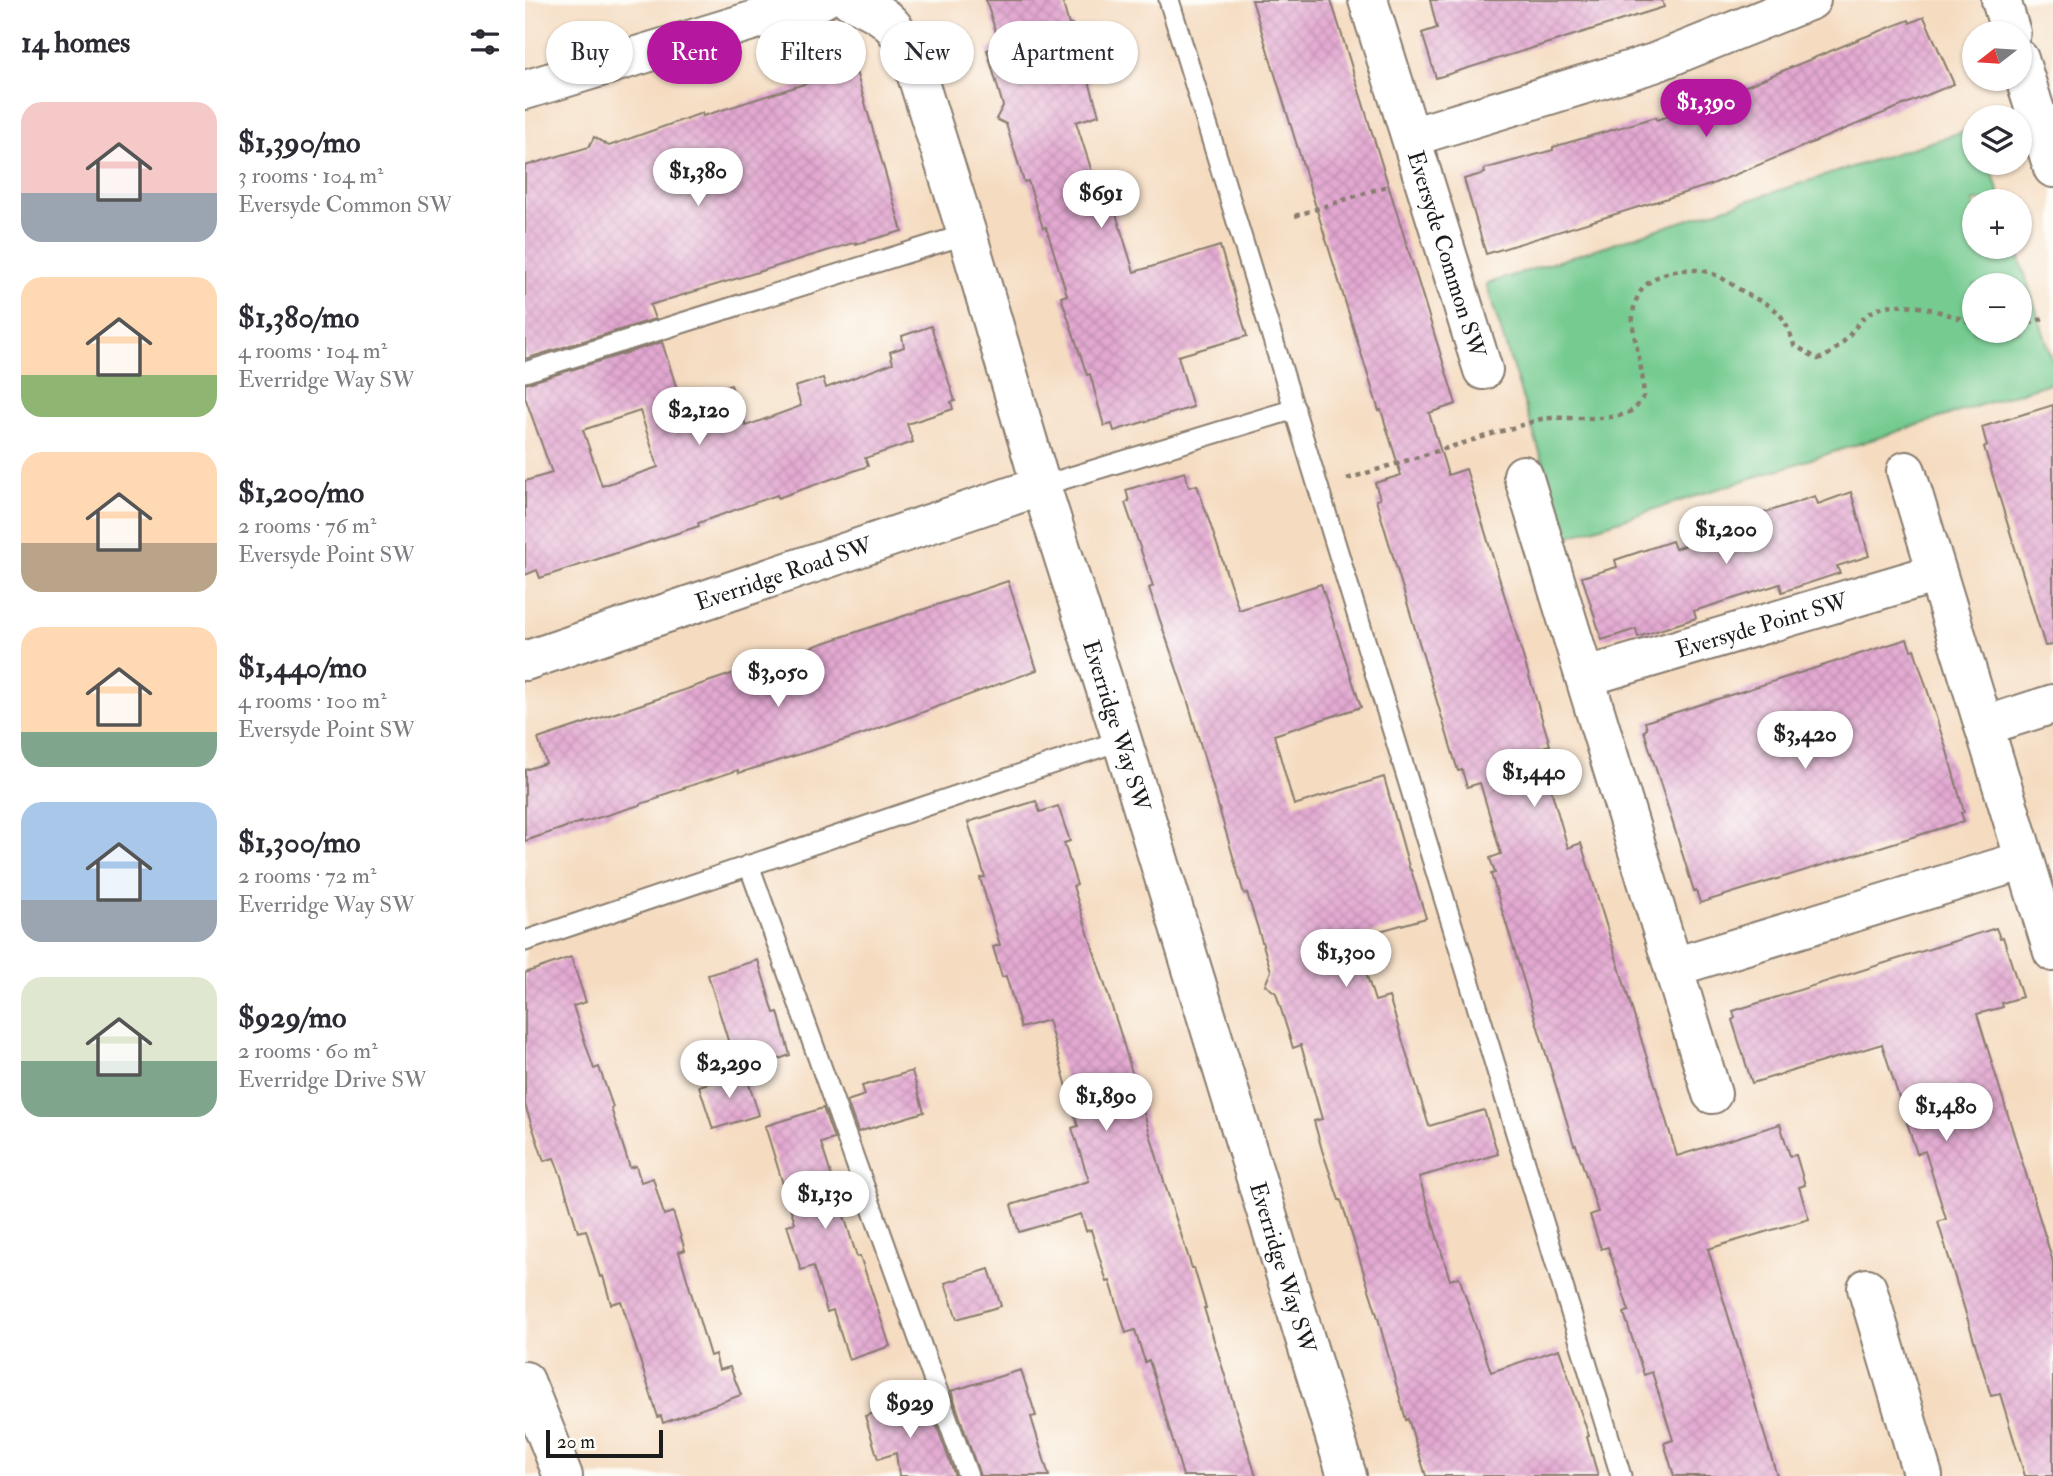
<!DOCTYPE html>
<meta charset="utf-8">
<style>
:root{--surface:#fff;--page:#f7f7f7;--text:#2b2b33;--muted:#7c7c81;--accent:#b5179e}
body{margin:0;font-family:"IM FELL Double Pica",serif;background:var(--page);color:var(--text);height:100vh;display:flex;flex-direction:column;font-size:26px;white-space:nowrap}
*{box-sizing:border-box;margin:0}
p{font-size:23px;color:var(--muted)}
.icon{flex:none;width:38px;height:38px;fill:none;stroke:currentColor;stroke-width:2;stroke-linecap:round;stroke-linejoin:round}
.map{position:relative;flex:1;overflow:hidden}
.side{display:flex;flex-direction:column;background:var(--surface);width:525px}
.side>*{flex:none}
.hud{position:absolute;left:21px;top:21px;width:665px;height:63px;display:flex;gap:14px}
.needle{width:46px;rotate:253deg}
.buttons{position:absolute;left:1437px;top:21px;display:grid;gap:14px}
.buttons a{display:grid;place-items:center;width:70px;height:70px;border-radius:50%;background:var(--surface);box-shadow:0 2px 5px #0004;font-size:35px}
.scale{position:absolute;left:21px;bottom:18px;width:117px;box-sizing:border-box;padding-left:7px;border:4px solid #1c1c1c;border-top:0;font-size:19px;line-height:24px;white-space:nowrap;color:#1c1c1c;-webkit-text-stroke:5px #fdfcf7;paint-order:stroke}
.price{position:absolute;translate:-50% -60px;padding:0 16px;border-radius:24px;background:#fff;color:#222;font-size:23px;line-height:46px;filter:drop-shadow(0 2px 4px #0008)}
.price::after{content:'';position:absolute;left:50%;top:42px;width:21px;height:16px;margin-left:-10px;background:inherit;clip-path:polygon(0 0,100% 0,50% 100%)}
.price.current{background:var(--accent);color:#fff}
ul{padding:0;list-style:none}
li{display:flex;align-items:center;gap:21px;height:175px;padding:0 21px}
li span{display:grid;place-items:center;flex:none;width:196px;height:140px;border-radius:21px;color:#555}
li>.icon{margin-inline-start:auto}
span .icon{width:84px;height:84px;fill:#fffc;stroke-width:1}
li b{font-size:30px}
h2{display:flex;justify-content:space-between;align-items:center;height:84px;padding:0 21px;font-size:30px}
.chip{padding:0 24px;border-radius:32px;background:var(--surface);box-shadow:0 2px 5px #0004;font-size:24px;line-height:63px}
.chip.current{background:var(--accent);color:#fff}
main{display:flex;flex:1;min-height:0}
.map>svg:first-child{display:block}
.green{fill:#74cb90;stroke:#487456;stroke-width:2;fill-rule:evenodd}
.building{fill:url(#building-cross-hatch);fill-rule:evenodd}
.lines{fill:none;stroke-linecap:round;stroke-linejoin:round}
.service-casing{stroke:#887c6e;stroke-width:23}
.minor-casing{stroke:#887c6e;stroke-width:42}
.tertiary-casing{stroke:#887c6e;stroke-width:42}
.path{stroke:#887c6e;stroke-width:4.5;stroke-dasharray:5 5;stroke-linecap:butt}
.service{stroke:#fff;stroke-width:19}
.minor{stroke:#fff;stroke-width:38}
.tertiary{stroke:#fff;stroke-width:38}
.labels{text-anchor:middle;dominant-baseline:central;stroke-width:5;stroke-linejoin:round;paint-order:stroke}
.street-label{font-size:23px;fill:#1c1c1c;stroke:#fdfcf7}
</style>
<main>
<section class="side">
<h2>14 homes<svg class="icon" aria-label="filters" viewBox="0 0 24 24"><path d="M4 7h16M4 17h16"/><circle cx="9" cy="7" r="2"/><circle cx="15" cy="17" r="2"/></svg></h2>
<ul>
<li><span style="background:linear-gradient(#f6c9c9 65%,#9aa5b1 0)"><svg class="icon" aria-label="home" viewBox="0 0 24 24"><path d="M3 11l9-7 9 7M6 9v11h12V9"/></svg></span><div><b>$1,390/mo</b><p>3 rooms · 104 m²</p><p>Eversyde Common SW</p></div></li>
<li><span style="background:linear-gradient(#ffd9b3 70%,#8fb573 0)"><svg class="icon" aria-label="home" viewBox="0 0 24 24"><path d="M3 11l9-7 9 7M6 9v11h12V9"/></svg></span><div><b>$1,380/mo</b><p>4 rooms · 104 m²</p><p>Everridge Way SW</p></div></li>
<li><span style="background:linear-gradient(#ffd9b3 65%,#b9a48a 0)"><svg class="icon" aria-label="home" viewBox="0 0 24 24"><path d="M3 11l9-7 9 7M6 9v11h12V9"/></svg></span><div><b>$1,200/mo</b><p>2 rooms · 76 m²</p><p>Eversyde Point SW</p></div></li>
<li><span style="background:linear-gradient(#ffd9b3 75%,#7fa58c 0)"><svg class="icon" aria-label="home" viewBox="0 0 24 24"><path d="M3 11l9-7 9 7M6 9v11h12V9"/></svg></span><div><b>$1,440/mo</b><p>4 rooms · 100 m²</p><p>Eversyde Point SW</p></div></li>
<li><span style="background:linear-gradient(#a9c7e8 70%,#9aa5b1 0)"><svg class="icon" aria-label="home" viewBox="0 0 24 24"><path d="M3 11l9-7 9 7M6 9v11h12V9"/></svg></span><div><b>$1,300/mo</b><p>2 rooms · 72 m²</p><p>Everridge Way SW</p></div></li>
<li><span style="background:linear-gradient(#dfe7d0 60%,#7fa58c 0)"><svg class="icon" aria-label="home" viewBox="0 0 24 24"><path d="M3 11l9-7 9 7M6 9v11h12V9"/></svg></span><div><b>$929/mo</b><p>2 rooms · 60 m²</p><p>Everridge Drive SW</p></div></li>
</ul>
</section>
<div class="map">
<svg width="1528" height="1476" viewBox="0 0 1528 1476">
<defs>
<pattern id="building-cross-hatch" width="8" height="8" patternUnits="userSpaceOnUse" patternTransform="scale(1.75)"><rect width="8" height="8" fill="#e3a8d1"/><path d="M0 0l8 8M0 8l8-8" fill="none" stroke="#c290b3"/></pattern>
</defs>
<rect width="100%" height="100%" fill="#fdfcf7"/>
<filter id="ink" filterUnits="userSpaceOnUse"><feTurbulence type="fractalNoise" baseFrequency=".0143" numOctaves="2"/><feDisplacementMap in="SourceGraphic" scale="14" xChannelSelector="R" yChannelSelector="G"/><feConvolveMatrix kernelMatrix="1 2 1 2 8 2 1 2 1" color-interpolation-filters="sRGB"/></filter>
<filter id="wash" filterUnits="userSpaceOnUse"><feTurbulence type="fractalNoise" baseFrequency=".00686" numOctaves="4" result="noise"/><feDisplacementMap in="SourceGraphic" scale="28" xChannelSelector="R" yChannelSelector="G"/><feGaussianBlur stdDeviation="1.57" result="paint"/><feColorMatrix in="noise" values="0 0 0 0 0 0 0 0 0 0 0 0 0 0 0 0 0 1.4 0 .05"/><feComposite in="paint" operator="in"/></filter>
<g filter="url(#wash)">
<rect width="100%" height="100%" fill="#f5dcc1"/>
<path class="green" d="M1449,128V163H1464L1477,201H1449V247H1491L1528,362V382L1042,537L961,284ZM1449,285H1494V331H1449Z"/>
<g id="blocks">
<g class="building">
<polygon points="461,0 537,0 544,25 547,24 574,115 551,122 569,178 588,172 600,211 591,214 609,272 695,246 722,336 653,356 668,407 589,431 587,424 579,426 565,374 562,375 536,297 542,295 521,227 518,228 503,181 499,182 481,124 471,119 478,106 462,50 475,46"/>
<polygon points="727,0 806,0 931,404 904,413 923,475 941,469 1025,745 1014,748 1043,848 1056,843 1152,1156 1255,1124 1265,1156 1271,1155 1280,1185 1274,1187 1284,1219 1183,1249 1252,1476 1149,1476 1139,1443 1148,1440 1127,1372 1119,1375 1099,1313 1104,1311 1083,1247 1076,1249 1065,1215 1073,1212 1051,1145 1049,1145 966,874 970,873 965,858 976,854 955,783 942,787 937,770 933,771 851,500 855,499 850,483 876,475 856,410 854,411"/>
<polygon points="905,0 1137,0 1139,7 911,78 897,33 912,28"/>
<polygon points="1399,17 1429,84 1185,185 961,254 939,179 960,173 959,169 1028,150 1028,147 1131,117 1132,120 1173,106 1337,38 1384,20 1385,23"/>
<polygon points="330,68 377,231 331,244 331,242 125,305 130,319 0,359 0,166 64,147 69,137 84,146 177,113 178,116"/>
<path d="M406,326L430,401L426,402L428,409L382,424L388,442L340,458L343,466L253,498L252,495L173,523L174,526L15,578L12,570L0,575V481L27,473L0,397V384L137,342L156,402L206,385L221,426L276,406L270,387L298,378L301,388L368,363L365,352L379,347L377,336ZM115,411L133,467L77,486L58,430Z"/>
<polygon points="1528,405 1528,645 1520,646 1459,447 1462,446 1457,427"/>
<polygon points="660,472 664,487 672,485 714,610 796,584 836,707 749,735 769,805 859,777 885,870 886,870 901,918 830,938 850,1001 864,997 904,1126 959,1110 973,1154 894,1177 925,1280 934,1277 966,1372 1034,1349 1064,1436 1062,1437 1073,1476 901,1476 883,1419 881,1420 853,1318 816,1200 814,1200 797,1150 789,1121 797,1119 776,1045 768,1048 751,993 740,985 746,971 722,893 719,894 663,702 624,588 628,586 600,503 604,501 601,490"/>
<polygon points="1326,492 1344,556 1312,566 1315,573 1257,592 1255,584 1169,611 1171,618 1113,637 1111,629 1077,640 1057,577 1092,567 1090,560 1147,541 1150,549 1234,518 1233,515 1290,496 1293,504"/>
<polygon points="483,581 512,670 333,736 214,773 213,770 134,796 135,798 115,804 115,805 56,823 56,822 0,841 0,770 21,763 13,739"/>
<polygon points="1382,639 1386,650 1389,649 1422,751 1439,812 1436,813 1439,821 1175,903 1171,890 1169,891 1119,731 1122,729 1120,722"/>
<polygon points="511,801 515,812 533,806 545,841 539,843 552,885 548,886 595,1032 641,1188 667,1268 669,1268 681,1308 679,1308 731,1476 658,1476 624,1360 620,1362 610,1330 601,1333 585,1281 582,1282 566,1230 561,1231 556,1214 494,1232 486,1205 564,1181 547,1128 553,1126 523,1020 496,1028 481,976 477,977 468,947 475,945 455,878 460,877 443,822"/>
<polygon points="1471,928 1475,938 1478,937 1497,997 1477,1003 1478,1007 1452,1014 1528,1262 1528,1476 1500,1476 1475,1394 1466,1396 1413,1222 1421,1219 1400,1151 1392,1154 1357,1044 1227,1083 1207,1020 1210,1018 1208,1011"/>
<polygon points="46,957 61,1002 48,1006 69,1069 74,1067 88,1107 86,1108 105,1168 111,1166 116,1182 128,1178 139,1215 148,1212 160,1250 154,1252 185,1356 190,1354 194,1370 205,1367 216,1395 138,1423 136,1416 133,1417 96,1301 86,1304 78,1276 75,1277 61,1230 53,1232 36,1176 29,1158 19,1161 0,1105 0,973"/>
<polygon points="233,960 249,1013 253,1012 265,1055 213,1073 183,975"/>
<polygon points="387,1071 399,1112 333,1132 322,1101 340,1095 337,1086"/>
<polygon points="220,1072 234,1115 188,1129 174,1086"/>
<polygon points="298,1108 309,1139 296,1143 332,1257 335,1256 365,1346 324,1360 308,1310 302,1312 288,1266 276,1270 262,1225 270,1223 240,1126"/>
<polygon points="464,1269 476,1306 432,1319 420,1283"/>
<polygon points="496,1370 511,1416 506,1417 524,1476 455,1476 426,1391"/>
<polygon points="402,1399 430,1476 374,1476 371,1453 353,1459 340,1416 388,1401 389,1403"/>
</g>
</g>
</g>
<g filter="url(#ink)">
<use href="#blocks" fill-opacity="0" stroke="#887c6e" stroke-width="2"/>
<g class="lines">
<g class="service-casing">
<g id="service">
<polyline points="644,0 1096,1476"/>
<polyline points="0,372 442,234"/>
<polyline points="516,486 770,409"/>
<polyline points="224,865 443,1476"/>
<polyline points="0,941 597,740"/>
</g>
</g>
<g class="minor-casing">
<g id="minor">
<path id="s1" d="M325,0C360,15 370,22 386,57L442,234L516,486L597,740L822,1476"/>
<path id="s2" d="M843,0L958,370"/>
<polyline points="1476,0 1486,33"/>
<polyline points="1494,59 1528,168"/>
<polyline points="0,90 296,0"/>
<polyline points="886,137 1129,63 1286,0"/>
<polyline points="1381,471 1528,952"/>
<polyline points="998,475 1187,1094"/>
<path id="s3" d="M0,661L516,486"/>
<path id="s4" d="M1060,677L1412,573"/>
<polyline points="1459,726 1528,704"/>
<polyline points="1149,967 1500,860"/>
<polyline points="1342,1288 1398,1476"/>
</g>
</g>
<g class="tertiary-casing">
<polyline id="tertiary" points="0,1381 38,1476"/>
</g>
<g class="path">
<polyline points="770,216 862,186"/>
<polyline points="1494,326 1520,318"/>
<path d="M822,479L1016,419C1039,415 1092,424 1109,409C1113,406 1116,400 1119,396C1118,387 1118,378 1116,369C1113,345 1101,320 1113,296C1125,271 1164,264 1188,274C1201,279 1213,289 1225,296C1236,302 1248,305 1256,316C1262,325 1266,335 1269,345L1293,359C1310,354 1322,338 1333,324C1361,288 1413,312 1449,323"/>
</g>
<use href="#service" class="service"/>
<use href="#minor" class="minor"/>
<use href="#tertiary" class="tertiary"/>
</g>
</g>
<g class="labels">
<g class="street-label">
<text stroke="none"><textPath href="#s2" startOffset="266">Eversyde Common SW</textPath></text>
<text stroke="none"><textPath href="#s3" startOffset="273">Everridge Road SW</textPath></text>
<text stroke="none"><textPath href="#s4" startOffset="184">Eversyde Point SW</textPath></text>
<text stroke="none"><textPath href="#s1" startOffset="786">Everridge Way SW</textPath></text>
<text stroke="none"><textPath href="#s1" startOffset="1353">Everridge Way SW</textPath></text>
</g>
</g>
</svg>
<div class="buttons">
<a><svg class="needle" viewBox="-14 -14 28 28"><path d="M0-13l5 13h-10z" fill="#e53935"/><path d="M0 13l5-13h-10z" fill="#7c7c81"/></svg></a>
<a><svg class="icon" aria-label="layers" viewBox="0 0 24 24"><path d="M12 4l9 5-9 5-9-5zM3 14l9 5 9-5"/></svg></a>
<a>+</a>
<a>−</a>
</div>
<div class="scale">20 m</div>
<b class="price current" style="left:1181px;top:139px">$1,390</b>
<b class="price" style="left:173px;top:208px">$1,380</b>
<b class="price" style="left:576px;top:230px">$691</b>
<b class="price" style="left:174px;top:447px">$2,120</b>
<b class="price" style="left:1201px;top:566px">$1,200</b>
<b class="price" style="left:253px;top:709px">$3,050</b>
<b class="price" style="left:1280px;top:771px">$3,420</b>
<b class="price" style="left:1009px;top:809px">$1,440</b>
<b class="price" style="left:821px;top:989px">$1,300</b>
<b class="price" style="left:204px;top:1100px">$2,290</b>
<b class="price" style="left:581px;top:1133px">$1,890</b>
<b class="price" style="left:1421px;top:1143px">$1,480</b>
<b class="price" style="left:300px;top:1231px">$1,130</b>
<b class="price" style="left:385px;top:1440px">$929</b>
<div class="hud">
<a class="chip">Buy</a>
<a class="chip current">Rent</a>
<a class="chip">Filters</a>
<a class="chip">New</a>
<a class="chip">Apartment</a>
</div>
</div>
</main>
